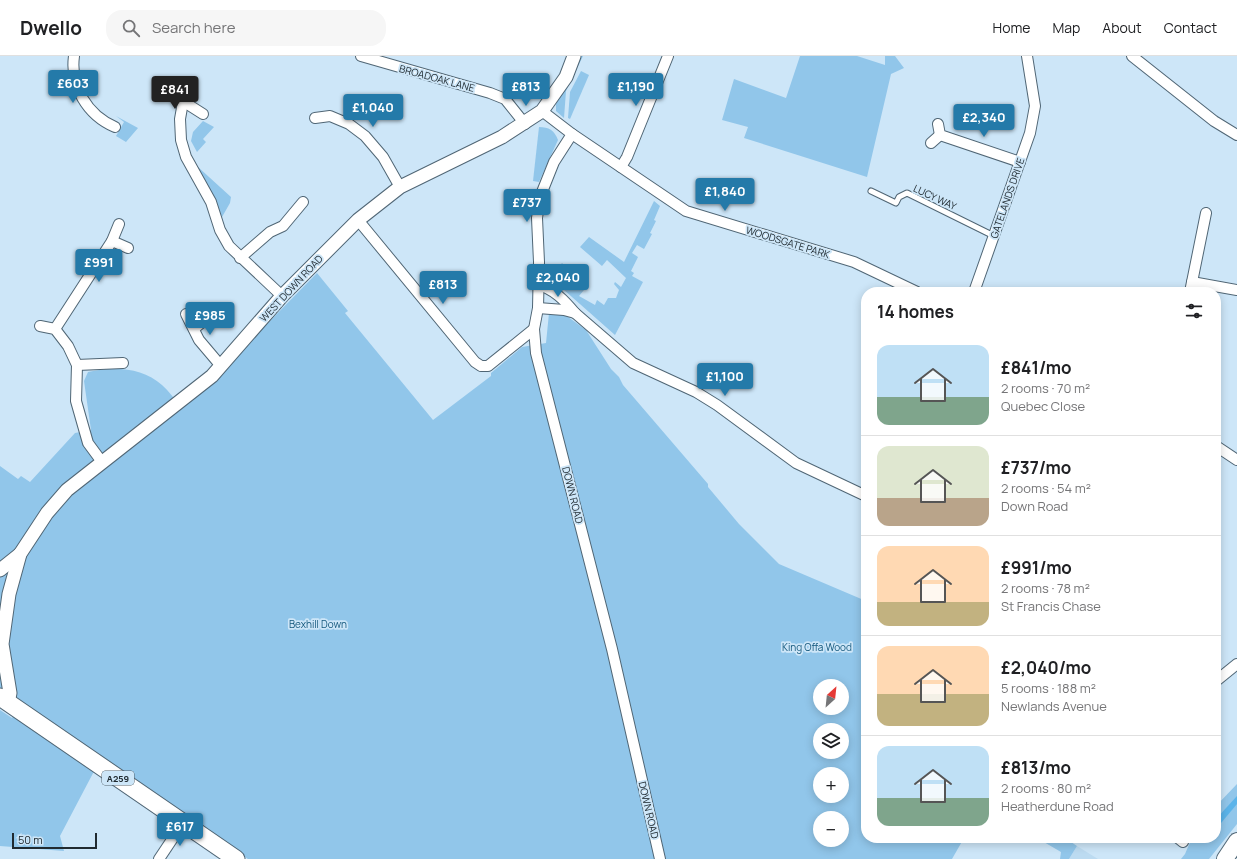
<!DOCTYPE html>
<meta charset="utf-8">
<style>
:root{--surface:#fff;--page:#f6f6f6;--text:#202124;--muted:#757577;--line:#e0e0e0;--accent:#247aa9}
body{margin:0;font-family:Manrope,sans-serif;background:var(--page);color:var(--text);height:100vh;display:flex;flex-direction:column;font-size:15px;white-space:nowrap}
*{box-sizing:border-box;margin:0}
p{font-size:13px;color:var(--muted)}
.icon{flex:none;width:22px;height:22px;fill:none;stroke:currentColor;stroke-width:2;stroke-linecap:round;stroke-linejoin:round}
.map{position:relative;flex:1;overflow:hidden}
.drawer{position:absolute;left:861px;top:231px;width:360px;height:556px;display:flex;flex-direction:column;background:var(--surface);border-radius:16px;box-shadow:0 2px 10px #0003}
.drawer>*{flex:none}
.needle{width:26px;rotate:27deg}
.tools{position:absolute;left:813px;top:623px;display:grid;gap:8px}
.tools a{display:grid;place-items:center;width:36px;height:36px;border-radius:50%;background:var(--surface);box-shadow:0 2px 10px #0003;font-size:20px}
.scale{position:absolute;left:12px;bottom:10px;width:85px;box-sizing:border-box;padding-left:4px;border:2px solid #202a30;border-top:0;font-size:11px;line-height:14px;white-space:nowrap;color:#202a30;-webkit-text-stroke:3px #cde6f8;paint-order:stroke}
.price{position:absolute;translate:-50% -34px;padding:0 9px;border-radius:4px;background:var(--accent);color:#fff;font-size:13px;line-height:26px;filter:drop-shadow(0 1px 2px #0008)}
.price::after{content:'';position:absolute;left:50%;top:24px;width:12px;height:9px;margin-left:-6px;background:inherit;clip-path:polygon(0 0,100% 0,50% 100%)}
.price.selected{background:#222;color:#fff}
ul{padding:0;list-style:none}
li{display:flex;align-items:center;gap:12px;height:100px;padding:0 16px}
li+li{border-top:1px solid var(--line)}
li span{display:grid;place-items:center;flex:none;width:112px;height:80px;border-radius:12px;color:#555}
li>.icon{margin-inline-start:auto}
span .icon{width:48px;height:48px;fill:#fffc;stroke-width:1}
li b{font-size:17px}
h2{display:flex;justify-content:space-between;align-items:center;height:48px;padding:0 16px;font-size:17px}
header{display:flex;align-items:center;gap:24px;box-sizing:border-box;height:56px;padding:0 20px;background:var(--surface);border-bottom:1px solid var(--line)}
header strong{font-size:19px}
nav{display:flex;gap:22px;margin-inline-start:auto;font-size:14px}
.search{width:280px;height:36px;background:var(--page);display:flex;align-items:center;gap:10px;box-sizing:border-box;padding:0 14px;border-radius:16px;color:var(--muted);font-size:15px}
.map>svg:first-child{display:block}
.built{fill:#bcdbf1}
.green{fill:#91c6ea;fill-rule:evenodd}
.water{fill:#5bb4ea}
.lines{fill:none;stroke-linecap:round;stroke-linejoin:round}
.service-casing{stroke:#506675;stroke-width:7}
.minor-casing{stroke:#506675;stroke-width:12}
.tertiary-casing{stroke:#506675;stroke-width:15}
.primary-casing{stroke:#506675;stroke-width:18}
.trunk-casing{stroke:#506675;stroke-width:19}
.service{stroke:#fff;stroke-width:5}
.minor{stroke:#fff;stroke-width:10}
.tertiary{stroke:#fff;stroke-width:13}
.primary{stroke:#fff;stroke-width:16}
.trunk{stroke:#fff;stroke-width:17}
.labels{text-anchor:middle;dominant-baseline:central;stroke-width:3.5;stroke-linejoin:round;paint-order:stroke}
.shield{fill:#cde6f8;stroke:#54626c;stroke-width:1}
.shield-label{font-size:9px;font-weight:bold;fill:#202a30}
.street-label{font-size:10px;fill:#202a30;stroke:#cde6f8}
.park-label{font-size:10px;fill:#13577c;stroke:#cde6f8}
</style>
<header>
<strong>Dwello</strong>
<div class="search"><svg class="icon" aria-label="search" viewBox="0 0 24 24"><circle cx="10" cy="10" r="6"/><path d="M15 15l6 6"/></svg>Search here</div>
<nav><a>Home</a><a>Map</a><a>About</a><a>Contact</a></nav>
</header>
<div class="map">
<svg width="1237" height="803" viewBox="0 0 1237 803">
<rect width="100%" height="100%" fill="#cde6f8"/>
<polygon class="built" points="1077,790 1098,803 1069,803"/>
<g class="green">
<polygon points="579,0 583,0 566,35 564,62 556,55 556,48"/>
<polygon points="800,0 857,0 885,9 885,0 895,0 904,12 891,18 867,121 744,82 748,71 722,64 734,23 786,42"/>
<polygon points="581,15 589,19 570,63 568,62 570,36"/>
<polygon points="116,60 138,72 126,86 116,80 124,66"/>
<polygon points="203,65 214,71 203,83 206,86 197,96 191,85 193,76"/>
<path d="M539,71C549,71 554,74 558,84L539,126L533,125Z"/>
<polygon points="194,110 198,111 231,141 230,147 222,161 213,139"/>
<polygon points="654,145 660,150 654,164 656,165 650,177 652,178 644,193 637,189 632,197 638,201 631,215 634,217 632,220 643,226 615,279 555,226 552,222 552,211 557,213 562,207 565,210 561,218 568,224 570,223 584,234 579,240 595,249 597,244 604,249 608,242 616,242 619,234 614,228 615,226 621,231 626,222 607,204 602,210 580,191 589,181 624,206"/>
<path d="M317,217L348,255L345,257L433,364L491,320V317L522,291L546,287L549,257L564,258L586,274L611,313L619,321L623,329L708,428V431L739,468L779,508L866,545V782H964L952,803H248L101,702L60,780L64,795L0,790V654L12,662L21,648L0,632V410L18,423L21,420L30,426L75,377L91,374L84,325L88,316C113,310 142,311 162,329C169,335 175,344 180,350L207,329ZM820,630H842V652H820ZM820,674H842V696H820ZM820,718H842V740H820ZM820,762H842V784H820Z"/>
<polygon points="1237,728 1237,768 1209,803 1181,803 1185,798 1191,784 1190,782 1216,782 1216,750"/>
<polygon points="1037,782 1065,782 1077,790 1069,803 1060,803 1061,796"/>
</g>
<polygon class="water" points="1237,740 1237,748 1216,773 1216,763"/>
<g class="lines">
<g class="service-casing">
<polyline id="service" points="871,135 896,147 899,141 907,137 994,180"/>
</g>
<g class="minor-casing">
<g id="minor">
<path d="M74,0C70,30 87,59 115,71"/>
<polyline points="361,0 490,37 505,43 525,68"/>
<polyline points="1132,0 1214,65 1237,79"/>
<polyline points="159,30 203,58"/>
<polyline points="183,46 180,63 181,84 186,101 211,146 220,174 229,190 282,240"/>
<polyline points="542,55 572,78 686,155 854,206 917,236"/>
<polyline points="315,62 330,60 349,68 365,80 383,101 400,131"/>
<polyline points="938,68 940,79 1020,106"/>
<polyline points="572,78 554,106 540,141 537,162 539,206 538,252 534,273 536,297 612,593 660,803"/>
<polyline points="931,87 940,79"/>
<polyline points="621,111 627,101 668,0"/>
<polyline points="358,164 475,306 481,310 488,310 534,273"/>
<polyline points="112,185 128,192"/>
<polyline points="240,202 270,176 283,170 303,146"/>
<polyline points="1192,226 1237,234"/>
<path d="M538,229C554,233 565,245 575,257L633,307L696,336L717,349L796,407L866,440"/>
<polyline points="974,236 1030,77 1035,50 1027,0"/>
<polyline points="1190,236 1206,157"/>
<polyline points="538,252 564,254 575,257"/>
<polyline points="186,258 199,284 221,310"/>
<polyline points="40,270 55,273 68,290 77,309 76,345 88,387 102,406"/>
<polyline points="55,273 112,185 119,168"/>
<polyline points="194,273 206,263"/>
<polyline points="77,309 123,307"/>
<polyline points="1216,390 1237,404"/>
<polyline points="1216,625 1237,608"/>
<polyline points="1178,782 1183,786"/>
<polyline points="159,803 183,767"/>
</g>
</g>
<g class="tertiary-casing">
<g id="tertiary">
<polyline points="0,514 20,498"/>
<polyline points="8,647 10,637 2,588 9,538 20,498 47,457 67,434 212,320 282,240 358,164 400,131 502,81 542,55 566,21 574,0"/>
</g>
</g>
<g class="primary-casing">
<polyline id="primary" points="1225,803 1237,785"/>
</g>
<g class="trunk-casing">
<polyline id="trunk" points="0,641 236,803"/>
</g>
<use href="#service" class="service"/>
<use href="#minor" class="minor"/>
<use href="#tertiary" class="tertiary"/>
<use href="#primary" class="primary"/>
<use href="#trunk" class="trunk"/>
</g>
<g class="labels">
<rect class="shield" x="102" y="715" width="32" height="14" rx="3"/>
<g class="shield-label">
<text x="118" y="722">A259</text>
</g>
<g class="street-label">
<text transform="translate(437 22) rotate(15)">BROADOAK LANE</text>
<text transform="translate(935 141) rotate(25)">LUCY WAY</text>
<text transform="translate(1007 142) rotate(-71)">GATELANDS DRIVE</text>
<text transform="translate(788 186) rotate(17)">WOODSGATE PARK</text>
<text transform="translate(291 232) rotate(-47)">WEST DOWN ROAD</text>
<text transform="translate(573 439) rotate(76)">DOWN ROAD</text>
<text transform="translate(649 754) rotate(77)">DOWN ROAD</text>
</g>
<g class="park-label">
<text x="318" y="568">Bexhill Down</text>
<text x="817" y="591">King Offa Wood</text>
</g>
</g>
</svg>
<div class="tools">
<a><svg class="needle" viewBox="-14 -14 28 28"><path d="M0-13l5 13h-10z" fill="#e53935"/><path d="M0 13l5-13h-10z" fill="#757577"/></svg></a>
<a><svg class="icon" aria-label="layers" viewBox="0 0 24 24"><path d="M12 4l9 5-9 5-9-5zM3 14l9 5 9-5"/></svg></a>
<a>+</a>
<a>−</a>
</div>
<div class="scale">50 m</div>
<b class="price" style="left:73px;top:48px">£603</b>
<b class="price" style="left:526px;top:51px">£813</b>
<b class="price" style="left:636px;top:51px">£1,190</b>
<b class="price selected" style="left:175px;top:54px">£841</b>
<b class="price" style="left:373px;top:72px">£1,040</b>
<b class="price" style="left:984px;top:82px">£2,340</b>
<b class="price" style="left:725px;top:156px">£1,840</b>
<b class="price" style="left:527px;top:167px">£737</b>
<b class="price" style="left:99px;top:227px">£991</b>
<b class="price" style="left:558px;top:242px">£2,040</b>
<b class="price" style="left:443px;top:249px">£813</b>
<b class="price" style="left:210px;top:280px">£985</b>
<b class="price" style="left:725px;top:341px">£1,100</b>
<b class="price" style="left:180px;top:791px">£617</b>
<section class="drawer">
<h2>14 homes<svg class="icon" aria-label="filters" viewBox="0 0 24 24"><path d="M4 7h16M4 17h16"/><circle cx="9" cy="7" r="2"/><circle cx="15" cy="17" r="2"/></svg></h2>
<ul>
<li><span style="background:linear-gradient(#bfe0f5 65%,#7fa58c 0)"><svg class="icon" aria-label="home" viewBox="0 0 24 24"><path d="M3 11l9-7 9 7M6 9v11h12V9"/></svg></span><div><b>£841/mo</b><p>2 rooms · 70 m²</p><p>Quebec Close</p></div></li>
<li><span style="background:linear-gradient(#dfe7d0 65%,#b9a48a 0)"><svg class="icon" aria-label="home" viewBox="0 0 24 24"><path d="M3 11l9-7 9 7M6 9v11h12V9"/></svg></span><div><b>£737/mo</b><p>2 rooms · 54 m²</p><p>Down Road</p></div></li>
<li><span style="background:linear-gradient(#ffd9b3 70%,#c2b280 0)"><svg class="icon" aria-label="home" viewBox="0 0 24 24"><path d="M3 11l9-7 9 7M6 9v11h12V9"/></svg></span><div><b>£991/mo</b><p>2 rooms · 78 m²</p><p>St Francis Chase</p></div></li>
<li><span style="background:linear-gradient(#ffd9b3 60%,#c2b280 0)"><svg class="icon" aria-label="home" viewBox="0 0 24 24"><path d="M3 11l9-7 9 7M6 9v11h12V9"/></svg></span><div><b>£2,040/mo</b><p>5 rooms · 188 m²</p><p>Newlands Avenue</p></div></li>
<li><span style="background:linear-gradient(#bfe0f5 65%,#7fa58c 0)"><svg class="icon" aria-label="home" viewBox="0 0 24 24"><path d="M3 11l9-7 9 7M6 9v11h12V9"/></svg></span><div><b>£813/mo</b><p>2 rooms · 80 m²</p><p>Heatherdune Road</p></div></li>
</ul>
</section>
</div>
